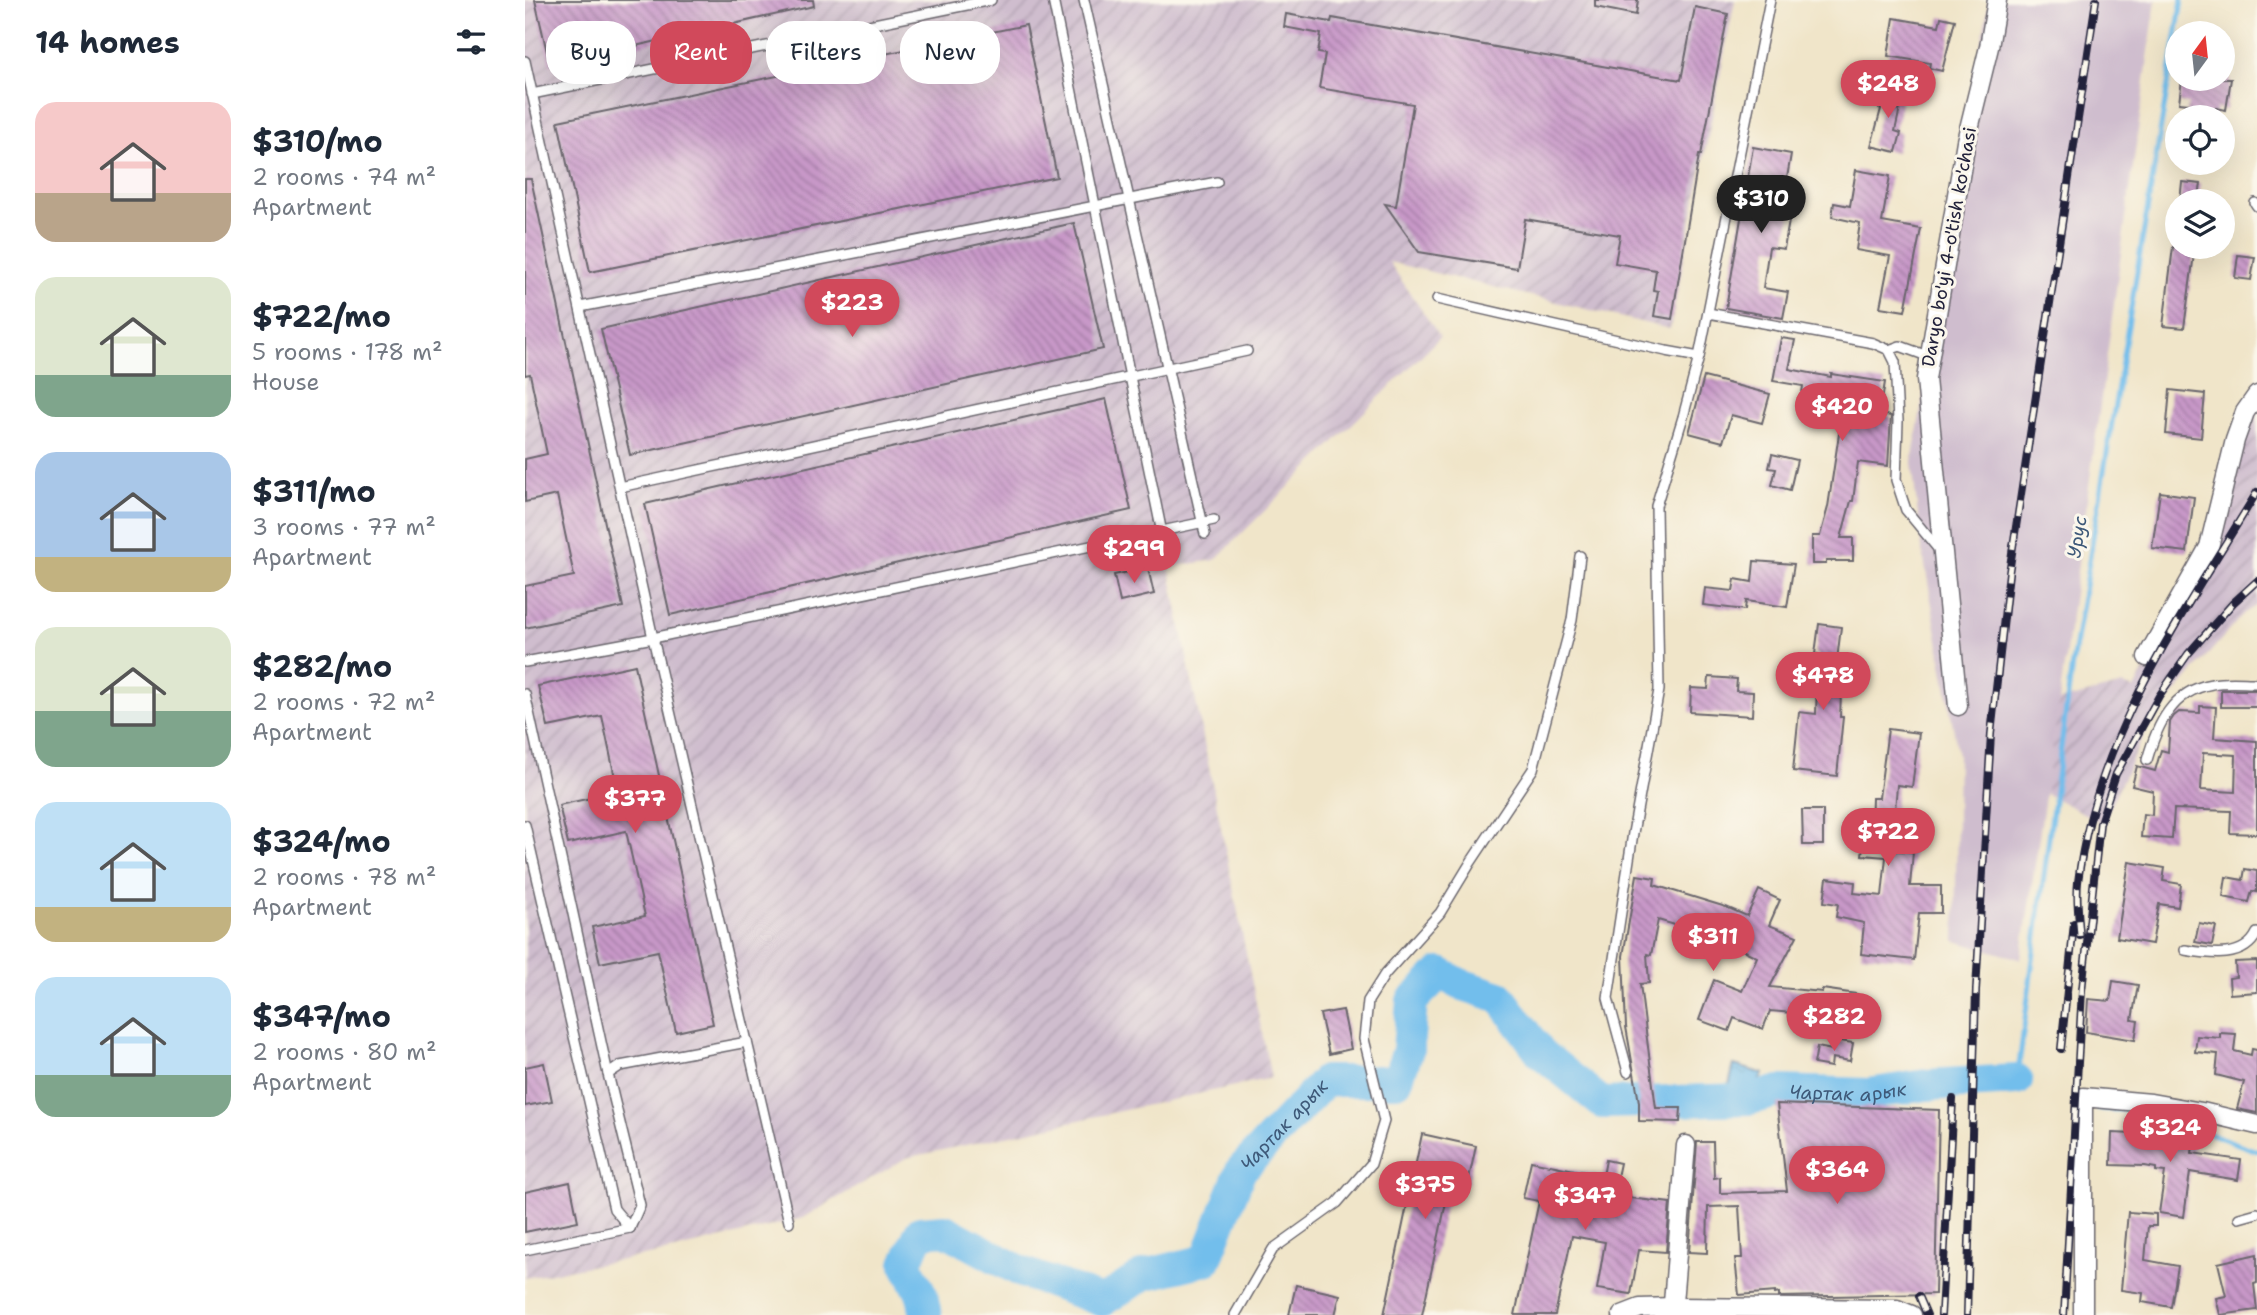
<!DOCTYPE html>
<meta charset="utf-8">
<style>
:root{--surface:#fff;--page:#f6f6f7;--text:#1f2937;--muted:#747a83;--accent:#d1495b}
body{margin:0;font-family:"Shantell Sans",sans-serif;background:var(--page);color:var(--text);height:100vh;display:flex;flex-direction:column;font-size:26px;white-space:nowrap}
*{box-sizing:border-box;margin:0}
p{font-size:23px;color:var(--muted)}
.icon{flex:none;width:38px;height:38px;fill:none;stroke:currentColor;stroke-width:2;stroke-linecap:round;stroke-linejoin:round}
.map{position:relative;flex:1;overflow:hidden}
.panel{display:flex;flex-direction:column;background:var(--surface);width:525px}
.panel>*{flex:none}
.banner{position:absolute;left:21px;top:21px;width:665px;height:63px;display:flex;gap:14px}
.needle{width:46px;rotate:15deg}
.controls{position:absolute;left:1640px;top:21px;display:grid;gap:14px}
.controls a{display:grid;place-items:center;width:70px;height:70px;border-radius:50%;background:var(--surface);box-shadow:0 7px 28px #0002;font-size:35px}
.price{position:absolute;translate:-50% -60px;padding:0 16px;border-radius:24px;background:var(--accent);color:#fff;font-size:23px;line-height:46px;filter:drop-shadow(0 2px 4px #0008)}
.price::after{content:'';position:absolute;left:50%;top:42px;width:21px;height:16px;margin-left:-10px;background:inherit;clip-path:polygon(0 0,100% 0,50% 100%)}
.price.on{background:#222;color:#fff}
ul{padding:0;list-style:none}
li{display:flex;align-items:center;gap:21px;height:175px;padding:0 35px}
li span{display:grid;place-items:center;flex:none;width:196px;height:140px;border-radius:21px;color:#555}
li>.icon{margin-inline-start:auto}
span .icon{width:84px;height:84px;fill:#fffc;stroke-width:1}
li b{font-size:30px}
h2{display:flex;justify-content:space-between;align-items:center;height:84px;padding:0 35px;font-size:30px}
.chip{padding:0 24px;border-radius:28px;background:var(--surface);box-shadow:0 7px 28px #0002;font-size:24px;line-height:63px}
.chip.on{background:var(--accent);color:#fff}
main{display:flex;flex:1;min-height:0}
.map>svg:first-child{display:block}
.industrial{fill:url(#industrial-furrows)}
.railway{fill:#cfbdce}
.water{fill:url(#water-ripples);stroke:#4a7094;stroke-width:2}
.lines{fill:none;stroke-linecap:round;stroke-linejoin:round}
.stream{stroke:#72beec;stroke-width:5}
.river{stroke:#72beec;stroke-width:32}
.building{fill:url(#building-back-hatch);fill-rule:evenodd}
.lane-casing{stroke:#6a666d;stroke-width:12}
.street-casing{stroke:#6a666d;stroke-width:21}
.lane{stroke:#fff;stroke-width:9}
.street{stroke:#fff;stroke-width:18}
.rail-casing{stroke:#22223b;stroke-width:8}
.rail{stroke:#fbf7ec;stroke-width:5;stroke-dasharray:16;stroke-linecap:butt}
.labels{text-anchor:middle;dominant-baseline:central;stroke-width:6;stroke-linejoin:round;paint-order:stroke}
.street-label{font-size:18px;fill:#22223b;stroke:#fbf7ec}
.water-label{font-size:19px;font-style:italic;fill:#3e5979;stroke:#fbf7ec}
</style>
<main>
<section class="panel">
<h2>14 homes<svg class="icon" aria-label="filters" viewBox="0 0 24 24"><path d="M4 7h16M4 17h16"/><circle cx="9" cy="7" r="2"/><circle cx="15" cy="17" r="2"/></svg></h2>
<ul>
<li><span style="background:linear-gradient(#f6c9c9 65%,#b9a48a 0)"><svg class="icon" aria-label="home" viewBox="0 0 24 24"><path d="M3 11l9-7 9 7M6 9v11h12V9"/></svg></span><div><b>$310/mo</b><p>2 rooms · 74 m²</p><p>Apartment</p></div></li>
<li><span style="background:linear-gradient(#dfe7d0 70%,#7fa58c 0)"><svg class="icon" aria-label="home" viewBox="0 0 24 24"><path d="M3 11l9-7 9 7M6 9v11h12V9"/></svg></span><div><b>$722/mo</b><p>5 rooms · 178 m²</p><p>House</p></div></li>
<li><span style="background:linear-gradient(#a9c7e8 75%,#c2b280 0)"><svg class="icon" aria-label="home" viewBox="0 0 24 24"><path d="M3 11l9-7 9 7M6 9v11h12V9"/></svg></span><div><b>$311/mo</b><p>3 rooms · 77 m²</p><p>Apartment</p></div></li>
<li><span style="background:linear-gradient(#dfe7d0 60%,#7fa58c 0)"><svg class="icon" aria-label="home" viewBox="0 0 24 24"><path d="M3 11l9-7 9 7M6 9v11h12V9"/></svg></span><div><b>$282/mo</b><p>2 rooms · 72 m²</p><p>Apartment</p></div></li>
<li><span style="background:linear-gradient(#bfe0f5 75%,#c2b280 0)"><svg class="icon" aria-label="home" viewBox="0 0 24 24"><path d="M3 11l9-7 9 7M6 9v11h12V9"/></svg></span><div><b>$324/mo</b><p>2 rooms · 78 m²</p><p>Apartment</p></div></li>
<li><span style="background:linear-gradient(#bfe0f5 70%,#7fa58c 0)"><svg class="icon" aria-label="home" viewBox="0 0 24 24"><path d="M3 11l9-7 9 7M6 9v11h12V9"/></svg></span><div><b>$347/mo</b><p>2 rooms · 80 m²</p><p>Apartment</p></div></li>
</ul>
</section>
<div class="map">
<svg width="1732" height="1315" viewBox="0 0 1732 1315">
<defs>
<pattern id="industrial-furrows" width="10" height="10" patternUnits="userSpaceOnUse" patternTransform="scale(1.75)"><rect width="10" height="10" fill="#cfbdce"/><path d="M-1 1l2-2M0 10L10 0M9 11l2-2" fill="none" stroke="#b1a2b2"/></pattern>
<pattern id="water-ripples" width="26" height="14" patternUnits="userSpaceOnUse" patternTransform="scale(1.75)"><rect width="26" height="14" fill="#72beec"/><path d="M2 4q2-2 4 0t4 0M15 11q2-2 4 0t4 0" fill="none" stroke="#62a3cb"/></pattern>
<pattern id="building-back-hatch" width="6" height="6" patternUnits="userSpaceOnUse" patternTransform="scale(1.75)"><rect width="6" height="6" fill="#c898c8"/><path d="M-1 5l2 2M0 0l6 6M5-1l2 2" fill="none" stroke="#a27ca4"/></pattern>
</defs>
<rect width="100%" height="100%" fill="#fbf7ec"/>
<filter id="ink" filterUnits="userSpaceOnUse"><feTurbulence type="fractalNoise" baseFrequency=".0143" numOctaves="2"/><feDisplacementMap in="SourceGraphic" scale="14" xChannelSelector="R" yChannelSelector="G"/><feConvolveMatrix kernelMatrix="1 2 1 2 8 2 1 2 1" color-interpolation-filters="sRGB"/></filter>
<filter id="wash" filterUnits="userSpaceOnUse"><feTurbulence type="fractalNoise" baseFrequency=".00686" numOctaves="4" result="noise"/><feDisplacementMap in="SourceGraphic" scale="28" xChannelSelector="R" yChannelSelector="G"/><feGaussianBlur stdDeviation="1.57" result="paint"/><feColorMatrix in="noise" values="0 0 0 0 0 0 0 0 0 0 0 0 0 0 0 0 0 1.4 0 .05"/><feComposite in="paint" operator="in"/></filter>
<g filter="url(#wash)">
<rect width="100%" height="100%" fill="#f0e5c9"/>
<g class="industrial">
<polygon points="0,0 1210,0 1145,329 864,262 915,337 690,560 644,567 746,1078 381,1158 278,1218 150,1250 0,1278"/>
<polygon points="1732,407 1732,605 1718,614 1625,722 1577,823 1520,793 1534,701 1598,685 1609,689 1691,547 1717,442"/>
</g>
<polygon class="railway" points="1464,0 1631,0 1534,702 1496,959 1430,941 1433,755 1396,542 1387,463"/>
<path class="water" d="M1209,1065L1238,1074C1232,1089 1217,1089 1203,1089Z"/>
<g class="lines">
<g class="stream">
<polyline points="1503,1082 1492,1080 1547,664 1657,0"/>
<polyline points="1573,1109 1623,1111 1732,1151"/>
</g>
<path class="river" id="s1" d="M401,1315L397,1295L381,1264L395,1232L420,1230L497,1272L577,1301L619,1275L681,1260L716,1170L800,1081H872L883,1050L887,1001L915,973L935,984L975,997L1016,1053L1077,1103L1225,1099L1255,1091L1343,1094L1401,1085L1492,1080"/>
</g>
<g id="blocks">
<g class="building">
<polygon points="10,0 288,0 289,6 25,65"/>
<polygon points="1070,0 1113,0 1111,15 1070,7"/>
<polygon points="1170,7 1203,14 1176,155 1174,155 1147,319 1129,316 1133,291 1128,290 1131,270 1090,263 1095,235 1000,219 992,268 894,252 860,204 871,206 888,104 794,88 800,54 793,53 796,34 759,27 761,14 806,22 807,18 1156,80"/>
<polygon points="1416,17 1430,20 1417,71 1404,68 1405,63 1363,56 1369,18 1414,26"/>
<polygon points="501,25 532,177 65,272 33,121"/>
<polygon points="1657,79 1706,79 1701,110 1691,108 1689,117 1661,117 1663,104 1654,103"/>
<polygon points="1359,85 1379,90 1370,131 1376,133 1371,152 1346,146 1356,109 1354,108"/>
<polygon points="1228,147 1266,154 1257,208 1266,210 1259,249 1244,247 1238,288 1263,292 1258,318 1201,308"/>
<polygon points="1331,170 1365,176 1357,222 1396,229 1380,311 1355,307 1365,256 1331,250 1335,223 1307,217 1309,203 1325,206"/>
<polygon points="0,179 6,179 98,607 0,628 0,586 49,576 32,495 0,502 0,459 22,454 5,374 0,375"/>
<polygon points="1657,182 1676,184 1673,201 1655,201"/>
<polygon points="549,223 578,349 105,455 76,329"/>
<polygon points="1648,247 1670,247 1659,328 1638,326"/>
<polygon points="1713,255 1730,257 1726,280 1710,278"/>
<polygon points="1256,338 1270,340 1264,369 1306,377 1306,374 1360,382 1355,414 1366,416 1363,466 1333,462 1328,501 1326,501 1316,538 1328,538 1328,561 1301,561 1301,564 1287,564 1287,536 1295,536 1303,507 1318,407 1276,400 1278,386 1248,381"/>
<polygon points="1179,377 1245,394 1237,423 1206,415 1198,442 1164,433"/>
<polygon points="1645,390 1680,394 1676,438 1641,434"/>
<polygon points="581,399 606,510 145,615 120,504"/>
<polygon points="1247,454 1272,460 1265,490 1247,485 1251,469 1244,468"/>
<polygon points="1635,492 1669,497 1662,552 1627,548"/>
<polygon points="1229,561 1269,564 1262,607 1221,601 1220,610 1178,605 1180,588 1208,591 1210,579 1227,582"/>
<polygon points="623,568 629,594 595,602 589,575"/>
<polygon points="1294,624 1316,627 1311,668 1317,668 1315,717 1318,717 1312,776 1268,771 1274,712 1291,714 1293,654 1290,654"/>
<polygon points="110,665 188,1024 151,1032 133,951 75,963 67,927 120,916 101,831 43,844 34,805 93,792 77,716 23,727 13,686"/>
<polygon points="1184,677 1212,679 1211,691 1228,692 1227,716 1165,712 1166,688 1183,689"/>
<rect x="1696" y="690" width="36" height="17"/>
<path d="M1675,706L1691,707L1689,738L1732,741V834L1705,833L1706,811L1649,809L1647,839L1616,837L1618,814L1627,815L1628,791L1607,786L1612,766L1630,771L1636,750L1643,752L1645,722L1649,716L1654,712L1675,713ZM1678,753L1711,755L1710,792L1676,790Z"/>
<polygon points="1363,729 1394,733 1387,787 1372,785 1367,850 1388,852 1385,886 1416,886 1416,913 1394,913 1389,960 1336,954 1339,923 1311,917 1313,904 1299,902 1302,878 1330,882 1329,893 1357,896 1361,857 1337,855 1340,830 1346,830 1347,798 1354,798"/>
<polygon points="1277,810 1298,810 1298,845 1278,845"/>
<polygon points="1604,862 1640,868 1638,881 1656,884 1653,907 1634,904 1627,944 1592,938"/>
<polygon points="1720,869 1732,871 1732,892 1727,891 1724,902 1698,897 1701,877 1718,880"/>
<polygon points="1112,875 1130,878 1129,885 1201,907 1222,916 1234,890 1255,900 1244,925 1272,936 1245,987 1297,992 1297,989 1332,994 1330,1011 1325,1010 1324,1018 1245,1011 1238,1029 1209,1018 1204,1031 1174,1020 1189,980 1217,991 1232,957 1191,937 1133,920 1126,955 1122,954 1124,983 1115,984 1120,1024 1131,1108 1156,1108 1155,1122 1114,1121 1114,1102 1101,1027 1098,956"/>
<polygon points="1674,923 1691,926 1687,945 1670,942"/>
<polygon points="1732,961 1732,992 1705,994 1704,978 1711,977 1710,962"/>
<polygon points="1588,981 1613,985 1607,1020 1613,1021 1610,1040 1561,1032 1563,999 1585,1001"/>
<polygon points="818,1010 826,1049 804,1054 795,1014"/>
<polygon points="1695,1033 1711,1034 1709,1051 1726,1055 1727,1049 1732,1050 1732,1113 1712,1109 1719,1082 1691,1075 1693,1054 1670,1052 1672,1036 1695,1038"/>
<polygon points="1309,1040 1328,1043 1325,1061 1307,1058 1306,1067 1289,1064 1292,1047 1307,1050"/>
<polygon points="19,1063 27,1101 0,1106 0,1067"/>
<polygon points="1252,1104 1414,1110 1410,1294 1254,1297 1254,1293 1250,1294 1250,1292 1214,1295 1210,1258 1217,1258 1214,1206 1183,1207 1182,1253 1164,1252 1172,1142 1188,1142 1189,1178 1195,1177 1195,1193 1262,1191"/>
<polygon points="1587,1133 1653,1136 1669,1141 1667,1153 1716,1160 1713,1180 1665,1172 1659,1217 1634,1213 1640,1172 1631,1171 1631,1168 1620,1166 1586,1165"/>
<polygon points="897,1134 951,1146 943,1183 926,1179 897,1315 859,1315"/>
<polygon points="1081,1160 1095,1163 1088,1196 1145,1203 1141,1252 1114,1250 1106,1294 1072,1289 1080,1242 1047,1236 1030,1315 990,1315 1014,1201 998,1198 1006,1161 1078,1176"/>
<polygon points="45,1182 53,1221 0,1232 0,1192"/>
<polygon points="1603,1212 1631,1214 1631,1226 1623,1226 1620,1260 1653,1266 1646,1307 1617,1302 1618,1293 1596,1290"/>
<polygon points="1732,1254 1732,1283 1729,1284 1732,1310 1695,1315 1691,1298 1701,1296 1693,1263"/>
<polygon points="771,1285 815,1295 810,1315 764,1315"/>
</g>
</g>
</g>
<g filter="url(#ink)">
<use href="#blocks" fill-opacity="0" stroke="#6a666d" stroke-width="2"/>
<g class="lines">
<g class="lane-casing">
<g id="lane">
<polyline points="528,0 638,538"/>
<polyline points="559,0 680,534"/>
<polyline points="0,61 128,638 264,1222"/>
<polyline points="7,94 466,0"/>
<polyline points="1730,203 1732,206"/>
<polyline points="912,299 1141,351 1174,357"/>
<polyline points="55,307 692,182"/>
<polyline points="1183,313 1348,343 1364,350 1370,362 1373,421 1371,480 1381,510 1414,550"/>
<polyline points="1364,350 1375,346 1405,357"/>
<polyline points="95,487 722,351"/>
<polyline points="0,662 128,638 689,520"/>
<polyline points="0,694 83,1074 115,1205 105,1228"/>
<path d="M1622,760C1632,725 1647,691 1687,684C1701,681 1718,683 1732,683"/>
<polyline points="0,825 89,1209 105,1228"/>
<path d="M1660,950C1685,954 1719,960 1732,933"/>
<polyline points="1103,1072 1083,998 1108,833 1134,690 1131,506 1158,417 1174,357 1245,0"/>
<polyline points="83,1074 95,1066 222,1042"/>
<polyline points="1714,1218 1732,1213"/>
<polyline points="0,1250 105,1228"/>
<polyline points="710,1315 748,1249 812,1203 846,1164 859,1121 839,1039 843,1001 860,974 915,913 946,862 1008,769 1047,620 1055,556"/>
</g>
</g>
<g class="street-casing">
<g id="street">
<polyline points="1622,657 1684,547 1710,440 1720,412 1732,395"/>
<polyline points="1433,706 1401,379 1441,141 1464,47 1472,0"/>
<polyline points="1097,1315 1115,1308 1148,1307 1372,1309 1387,1315"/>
<polyline points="1147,1315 1161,1145"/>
<polyline points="1558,1315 1558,1097 1626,1103 1677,1112 1732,1125"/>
</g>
</g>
<use href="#lane" class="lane"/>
<use href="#street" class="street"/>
<g class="rail-casing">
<g id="rail">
<path d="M1555,936C1554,919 1551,900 1553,882C1571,735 1657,616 1732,492"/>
<polyline points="1536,1049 1549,923"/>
<polyline points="1394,1296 1402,1315"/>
<polyline points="1416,1315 1428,1099"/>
<polyline points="1442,1315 1451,990 1466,734 1484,573 1571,0"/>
<polyline points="1539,1315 1557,990 1575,823 1591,774 1634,696 1663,654 1708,603 1732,581"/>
</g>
</g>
<use href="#rail" class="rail"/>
</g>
</g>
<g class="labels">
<g class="street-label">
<text transform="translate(1424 247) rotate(-80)">Daryo bo'yi 4-o'tish ko'chasi</text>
</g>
<g class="water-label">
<text transform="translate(1552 537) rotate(-81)">Урус</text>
<text stroke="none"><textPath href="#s1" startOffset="1274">Чартак арык</textPath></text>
<text stroke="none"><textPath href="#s1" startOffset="560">Чартак арык</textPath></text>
</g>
</g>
</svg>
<div class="controls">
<a><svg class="needle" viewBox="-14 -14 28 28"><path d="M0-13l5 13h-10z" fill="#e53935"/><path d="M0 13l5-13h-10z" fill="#747a83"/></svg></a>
<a><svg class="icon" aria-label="locate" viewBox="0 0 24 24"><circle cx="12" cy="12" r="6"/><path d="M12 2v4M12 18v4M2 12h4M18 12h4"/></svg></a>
<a><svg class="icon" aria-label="layers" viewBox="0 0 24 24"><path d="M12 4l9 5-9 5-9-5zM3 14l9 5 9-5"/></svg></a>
</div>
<b class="price" style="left:1363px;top:120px">$248</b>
<b class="price on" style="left:1236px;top:235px">$310</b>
<b class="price" style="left:327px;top:339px">$223</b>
<b class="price" style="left:1317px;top:443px">$420</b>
<b class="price" style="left:609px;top:585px">$299</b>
<b class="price" style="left:1298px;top:712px">$478</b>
<b class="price" style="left:110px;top:835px">$377</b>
<b class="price" style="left:1363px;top:868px">$722</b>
<b class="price" style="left:1188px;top:973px">$311</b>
<b class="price" style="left:1309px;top:1053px">$282</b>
<b class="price" style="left:1645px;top:1164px">$324</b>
<b class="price" style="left:1312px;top:1206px">$364</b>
<b class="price" style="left:900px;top:1221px">$375</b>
<b class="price" style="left:1060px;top:1232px">$347</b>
<div class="banner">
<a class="chip">Buy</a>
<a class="chip on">Rent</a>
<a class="chip">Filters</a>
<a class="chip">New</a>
</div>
</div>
</main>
